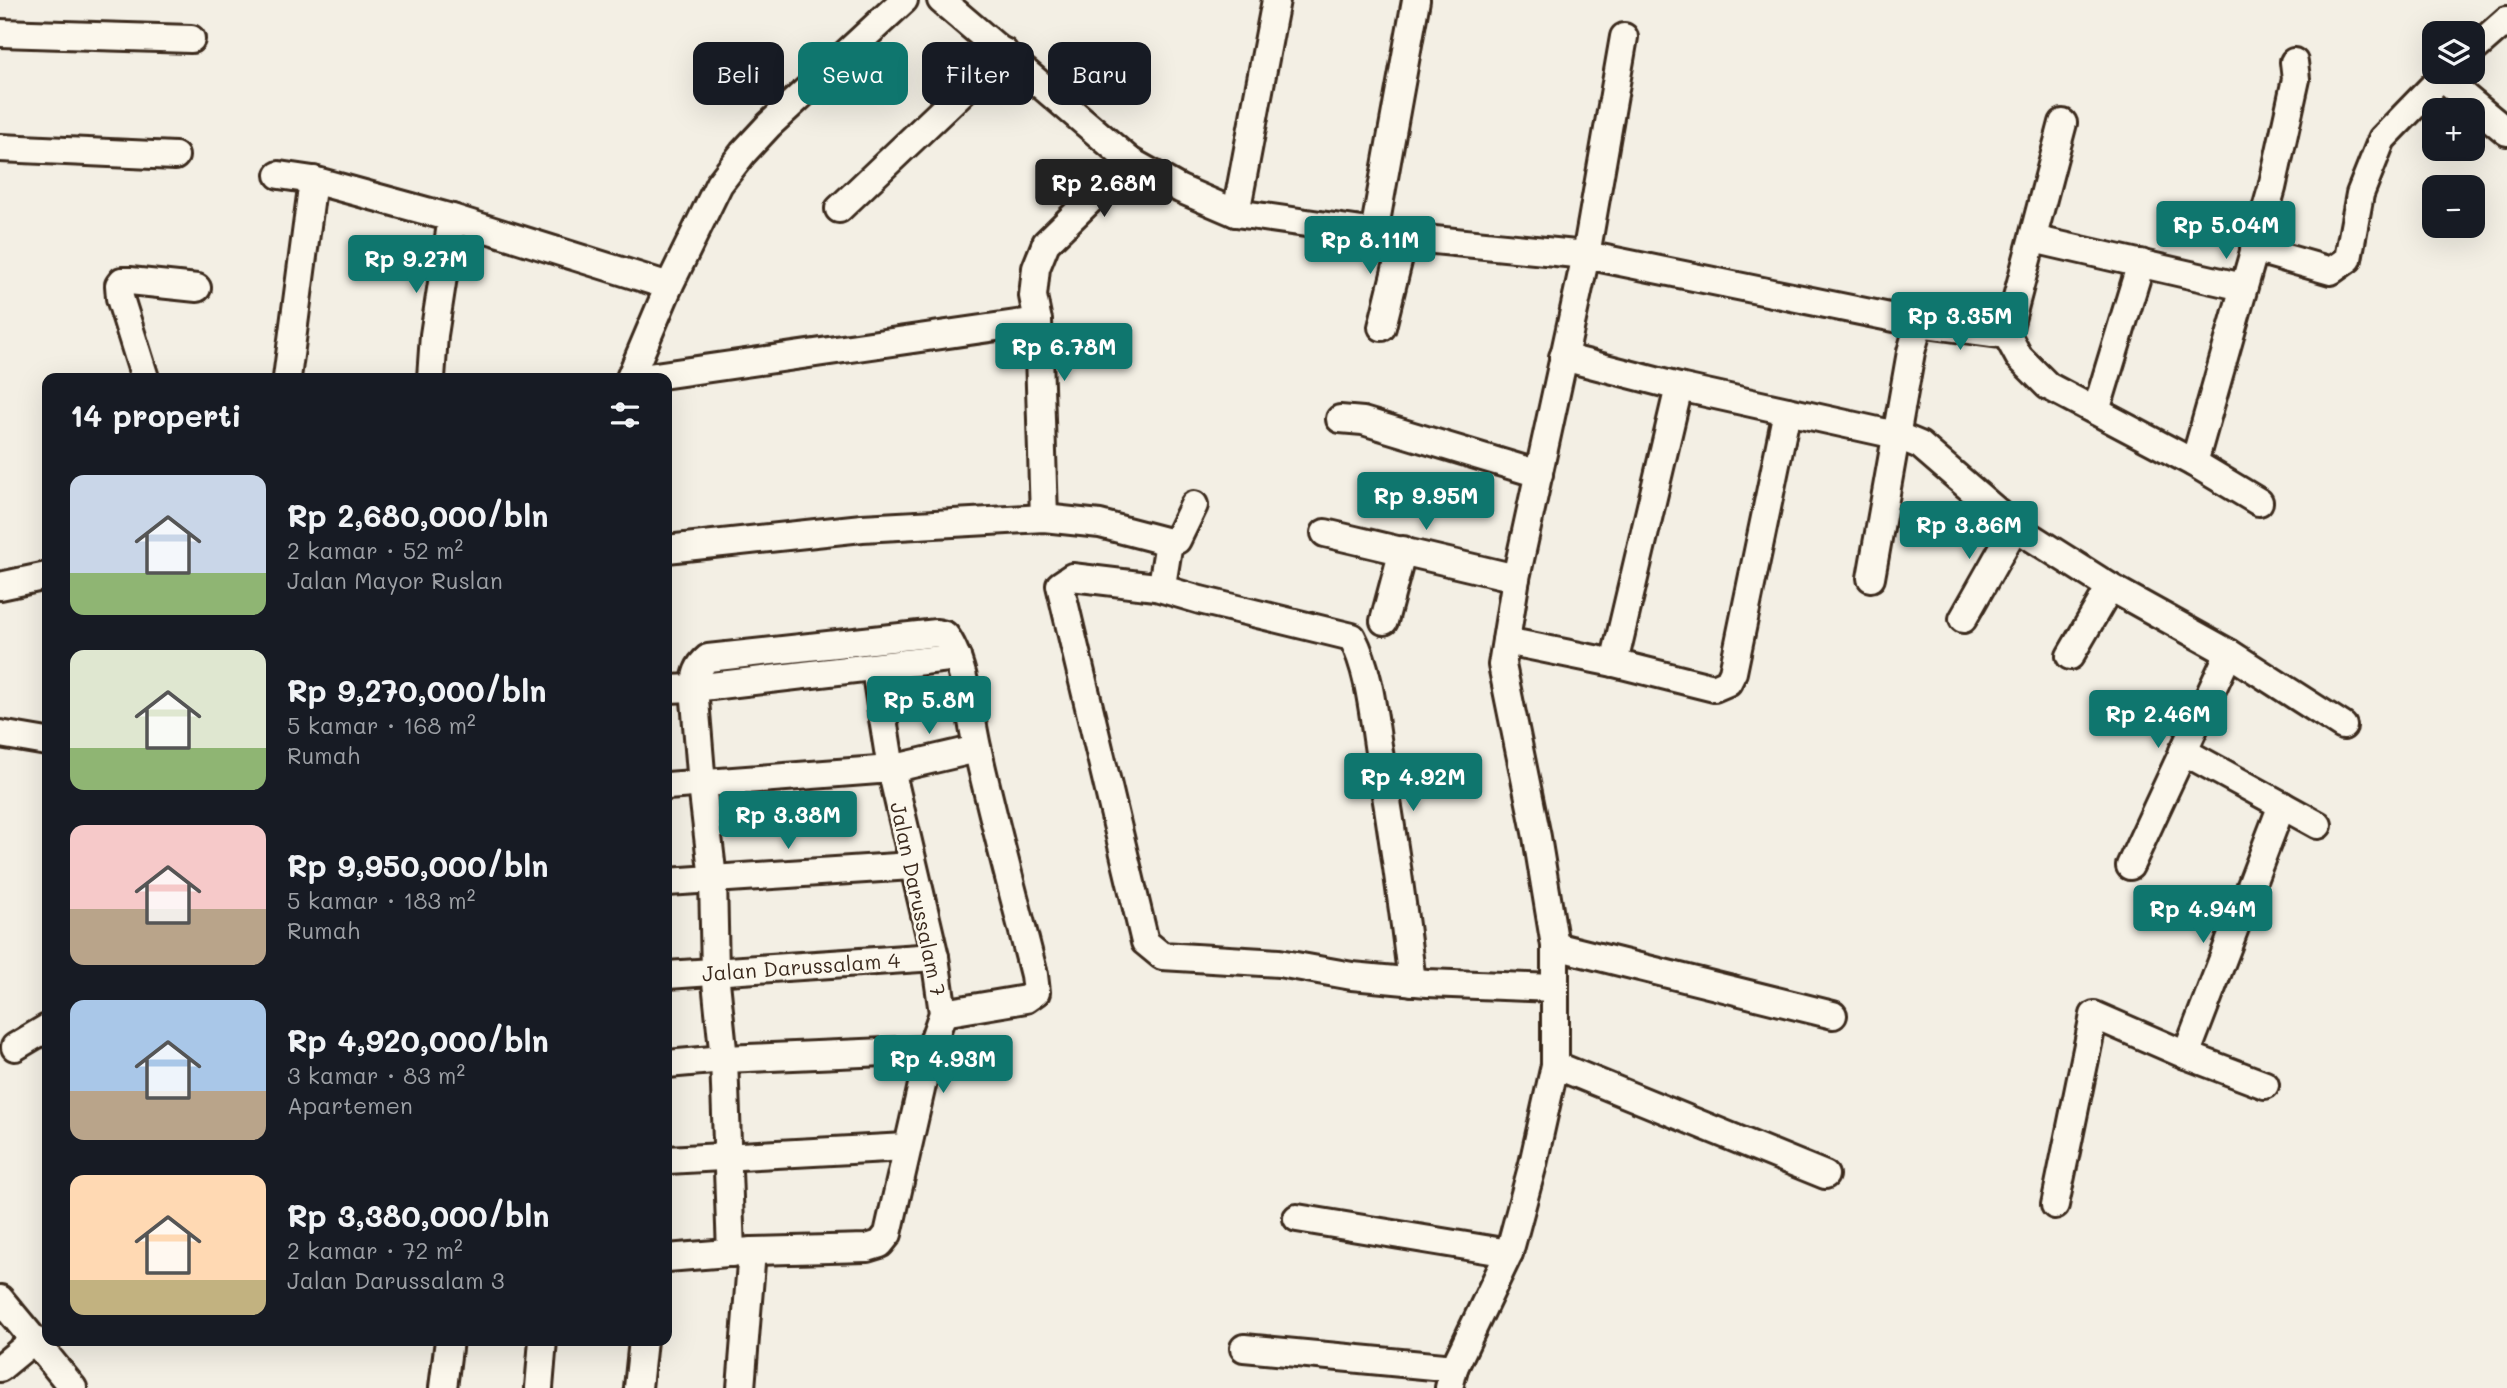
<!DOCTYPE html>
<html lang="id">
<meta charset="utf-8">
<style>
:root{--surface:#171b24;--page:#242831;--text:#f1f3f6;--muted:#9ea1a6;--accent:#0f766e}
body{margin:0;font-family:Mali,sans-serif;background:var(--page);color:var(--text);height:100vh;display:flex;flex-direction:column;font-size:26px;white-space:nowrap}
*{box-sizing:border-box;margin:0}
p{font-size:23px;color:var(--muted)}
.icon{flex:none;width:38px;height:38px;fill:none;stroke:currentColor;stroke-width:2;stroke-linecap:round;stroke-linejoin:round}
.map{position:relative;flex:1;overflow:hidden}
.sheet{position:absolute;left:42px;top:373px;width:630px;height:973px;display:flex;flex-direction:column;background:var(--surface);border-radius:14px;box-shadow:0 7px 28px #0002}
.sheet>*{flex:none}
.hud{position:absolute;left:693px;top:42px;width:665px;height:63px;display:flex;gap:14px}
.fabs{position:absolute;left:2422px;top:21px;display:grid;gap:14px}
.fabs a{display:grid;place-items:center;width:63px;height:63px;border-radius:14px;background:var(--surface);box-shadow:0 7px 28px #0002;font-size:35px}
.price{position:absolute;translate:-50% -60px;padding:0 16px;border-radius:7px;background:var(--accent);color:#fff;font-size:23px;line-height:46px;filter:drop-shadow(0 2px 4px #0008)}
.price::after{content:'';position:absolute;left:50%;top:42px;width:21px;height:16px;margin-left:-10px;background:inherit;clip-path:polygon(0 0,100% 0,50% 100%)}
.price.active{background:#222;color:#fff}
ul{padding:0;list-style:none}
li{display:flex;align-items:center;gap:21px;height:175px;padding:0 28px}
li span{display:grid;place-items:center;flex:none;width:196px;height:140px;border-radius:14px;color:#555}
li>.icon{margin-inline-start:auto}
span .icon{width:84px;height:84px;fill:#fffc;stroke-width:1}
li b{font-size:30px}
h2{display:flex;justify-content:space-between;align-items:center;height:84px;padding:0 28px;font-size:30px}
.chip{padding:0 24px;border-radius:14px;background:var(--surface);box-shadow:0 7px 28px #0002;font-size:24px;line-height:63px}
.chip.active{background:var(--accent);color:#fff}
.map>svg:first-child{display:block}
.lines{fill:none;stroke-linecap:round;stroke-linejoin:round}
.minor-casing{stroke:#3b2a1e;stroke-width:32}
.minor{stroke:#fbf7ec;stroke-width:26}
.labels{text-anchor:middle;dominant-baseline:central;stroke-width:5;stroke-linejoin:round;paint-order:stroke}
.street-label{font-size:21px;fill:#3b2a1e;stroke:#fbf7ec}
</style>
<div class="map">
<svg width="2507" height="1388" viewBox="0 0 2507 1388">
<rect width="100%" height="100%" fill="#f3efe4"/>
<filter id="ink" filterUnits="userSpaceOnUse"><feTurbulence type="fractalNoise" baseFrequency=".0143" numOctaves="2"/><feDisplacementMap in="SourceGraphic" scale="14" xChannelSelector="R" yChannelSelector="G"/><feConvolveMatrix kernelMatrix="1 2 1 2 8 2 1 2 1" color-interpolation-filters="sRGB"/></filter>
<g filter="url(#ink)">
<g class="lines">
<g class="minor-casing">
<g id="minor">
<polyline points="941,0 1130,161 1180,189 1236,213 1404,237 1586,255 1919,323 1911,352 1871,578"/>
<polyline points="0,33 191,39"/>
<polyline points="2473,50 2507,20"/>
<polyline points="2441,77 2507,132"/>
<polyline points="2063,123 2007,335 2019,357 2048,386 2194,463 2259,502"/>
<polyline points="0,148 175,156"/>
<polyline points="279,175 313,180 452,218 669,286"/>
<polyline points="839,209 1004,52"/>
<polyline points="1236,213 1276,0"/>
<polyline points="1374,233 1416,0"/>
<polyline points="2033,239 2243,287"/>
<polyline points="2254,249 2331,271 2348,259 2360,194 2382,139 2447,72"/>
<polyline points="1919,323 2007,335"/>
<polyline points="1382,327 1404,237"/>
<polyline points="1563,357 1679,387 1896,435 1920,445 2015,527 2110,587 2229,653 2343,726"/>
<polyline points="145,378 120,298 119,285 122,281 130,281 197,288"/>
<polyline points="287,378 313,180"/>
<polyline points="431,378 434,335 452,218"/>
<polyline points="630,378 669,286 719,184 743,153 769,125 904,0"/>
<polyline points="641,378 1038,321"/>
<polyline points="2096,411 2141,263"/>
<polyline points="1340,419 1363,421 1539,474"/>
<polyline points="2194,463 2272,188 2296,79 2294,62"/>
<polyline points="1044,518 1038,321 1033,296 1036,268 1046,243 1130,161"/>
<polyline points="1325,533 1516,578"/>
<polyline points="1169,542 1163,579 1156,587 1072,577 1060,585 1145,942 1162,956 1279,963 1352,976 1427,983 1554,988"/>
<polyline points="667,549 862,528 1044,518 1100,524 1169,542 1177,540 1194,505"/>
<polyline points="0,586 47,576"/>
<path d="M1156,587L1200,600L1352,637C1370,672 1373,714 1379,752C1392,829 1403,905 1412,982"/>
<polyline points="1963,619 2015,527"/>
<polyline points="1384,621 1403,550"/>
<polyline points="1506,641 1614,663 1714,688 1728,682 1733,672 1787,411"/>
<polyline points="2070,656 2110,587"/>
<polyline points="1614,663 1679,387"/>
<polyline points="667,689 694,688 957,657"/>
<polyline points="0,734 47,742"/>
<polyline points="2183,751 2318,825"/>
<polyline points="667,786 891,769 977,749"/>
<polyline points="2130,866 2229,653"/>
<polyline points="667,882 912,866"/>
<polyline points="1555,946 1833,1015"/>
<polyline points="667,975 935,957"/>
<polyline points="15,1047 47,1028"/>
<polyline points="2186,1055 2265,1085"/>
<polyline points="667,1064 724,1059 930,1050"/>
<polyline points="1555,1065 1825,1175"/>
<polyline points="667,1160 906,1147"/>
<polyline points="2055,1205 2094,1015 2186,1055 2282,805"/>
<polyline points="1297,1218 1509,1253"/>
<path d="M731,1253L724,1059L715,972L713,879L702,785L694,688C696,675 697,667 708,658L937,633L945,635C964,659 970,715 977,747C994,823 1015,899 1034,975L1036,992L1026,999L943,1013"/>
<polyline points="667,1258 752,1251 867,1248 880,1244 888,1234 930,1050 943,1013 935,957 891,769 875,668"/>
<polyline points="0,1299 34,1340"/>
<polyline points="1244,1348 1454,1368"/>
<polyline points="0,1368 34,1340 73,1388"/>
<polyline points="443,1388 449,1340"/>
<polyline points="539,1388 543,1340"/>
<polyline points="638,1388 643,1340"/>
<polyline points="741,1388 752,1251"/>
<polyline points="1449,1388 1454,1368 1509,1253 1533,1164 1555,1065 1555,946 1537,837 1502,665 1516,578 1586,255 1624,37"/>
</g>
</g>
<use href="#minor" class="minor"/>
</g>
</g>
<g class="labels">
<g class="street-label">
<text transform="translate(919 899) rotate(78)">Jalan Darussalam 7</text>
<text transform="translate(801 966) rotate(-4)">Jalan Darussalam 4</text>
</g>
</g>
</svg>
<div class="fabs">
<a><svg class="icon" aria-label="layers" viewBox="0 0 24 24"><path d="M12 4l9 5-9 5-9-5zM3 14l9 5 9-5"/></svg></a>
<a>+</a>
<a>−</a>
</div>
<b class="price active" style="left:1104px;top:219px">Rp 2.68M</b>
<b class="price" style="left:2226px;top:261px">Rp 5.04M</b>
<b class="price" style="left:1370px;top:276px">Rp 8.11M</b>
<b class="price" style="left:416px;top:295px">Rp 9.27M</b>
<b class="price" style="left:1960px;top:352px">Rp 3.35M</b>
<b class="price" style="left:1064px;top:383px">Rp 6.78M</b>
<b class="price" style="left:1426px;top:532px">Rp 9.95M</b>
<b class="price" style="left:1969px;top:561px">Rp 3.86M</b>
<b class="price" style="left:929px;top:736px">Rp 5.8M</b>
<b class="price" style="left:2158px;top:750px">Rp 2.46M</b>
<b class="price" style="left:1413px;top:813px">Rp 4.92M</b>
<b class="price" style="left:788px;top:851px">Rp 3.38M</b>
<b class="price" style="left:2203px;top:945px">Rp 4.94M</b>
<b class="price" style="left:943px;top:1095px">Rp 4.93M</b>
<div class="hud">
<a class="chip">Beli</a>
<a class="chip active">Sewa</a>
<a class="chip">Filter</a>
<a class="chip">Baru</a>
</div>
<section class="sheet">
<h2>14 properti<svg class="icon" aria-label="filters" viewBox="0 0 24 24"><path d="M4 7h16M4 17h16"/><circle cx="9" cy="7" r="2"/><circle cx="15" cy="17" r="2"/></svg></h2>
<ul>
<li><span style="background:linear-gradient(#c9d6e8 70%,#8fb573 0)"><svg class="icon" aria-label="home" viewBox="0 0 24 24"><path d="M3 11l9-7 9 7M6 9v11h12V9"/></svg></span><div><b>Rp 2,680,000/bln</b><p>2 kamar · 52 m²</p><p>Jalan Mayor Ruslan</p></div></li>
<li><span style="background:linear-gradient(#dfe7d0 70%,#8fb573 0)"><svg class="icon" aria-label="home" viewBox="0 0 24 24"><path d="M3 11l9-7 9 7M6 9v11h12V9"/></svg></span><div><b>Rp 9,270,000/bln</b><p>5 kamar · 168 m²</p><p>Rumah</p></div></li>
<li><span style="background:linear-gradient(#f6c9c9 60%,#b9a48a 0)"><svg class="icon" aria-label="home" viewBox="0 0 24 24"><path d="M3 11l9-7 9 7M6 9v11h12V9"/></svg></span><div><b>Rp 9,950,000/bln</b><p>5 kamar · 183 m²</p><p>Rumah</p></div></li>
<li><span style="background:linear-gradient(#a9c7e8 65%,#b9a48a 0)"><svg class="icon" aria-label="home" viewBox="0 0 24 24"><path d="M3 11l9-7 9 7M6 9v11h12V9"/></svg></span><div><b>Rp 4,920,000/bln</b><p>3 kamar · 83 m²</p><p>Apartemen</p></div></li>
<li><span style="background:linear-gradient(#ffd9b3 75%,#c2b280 0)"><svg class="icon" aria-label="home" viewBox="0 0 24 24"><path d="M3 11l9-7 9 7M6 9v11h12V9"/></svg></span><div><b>Rp 3,380,000/bln</b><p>2 kamar · 72 m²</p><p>Jalan Darussalam 3</p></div></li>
</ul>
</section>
</div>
